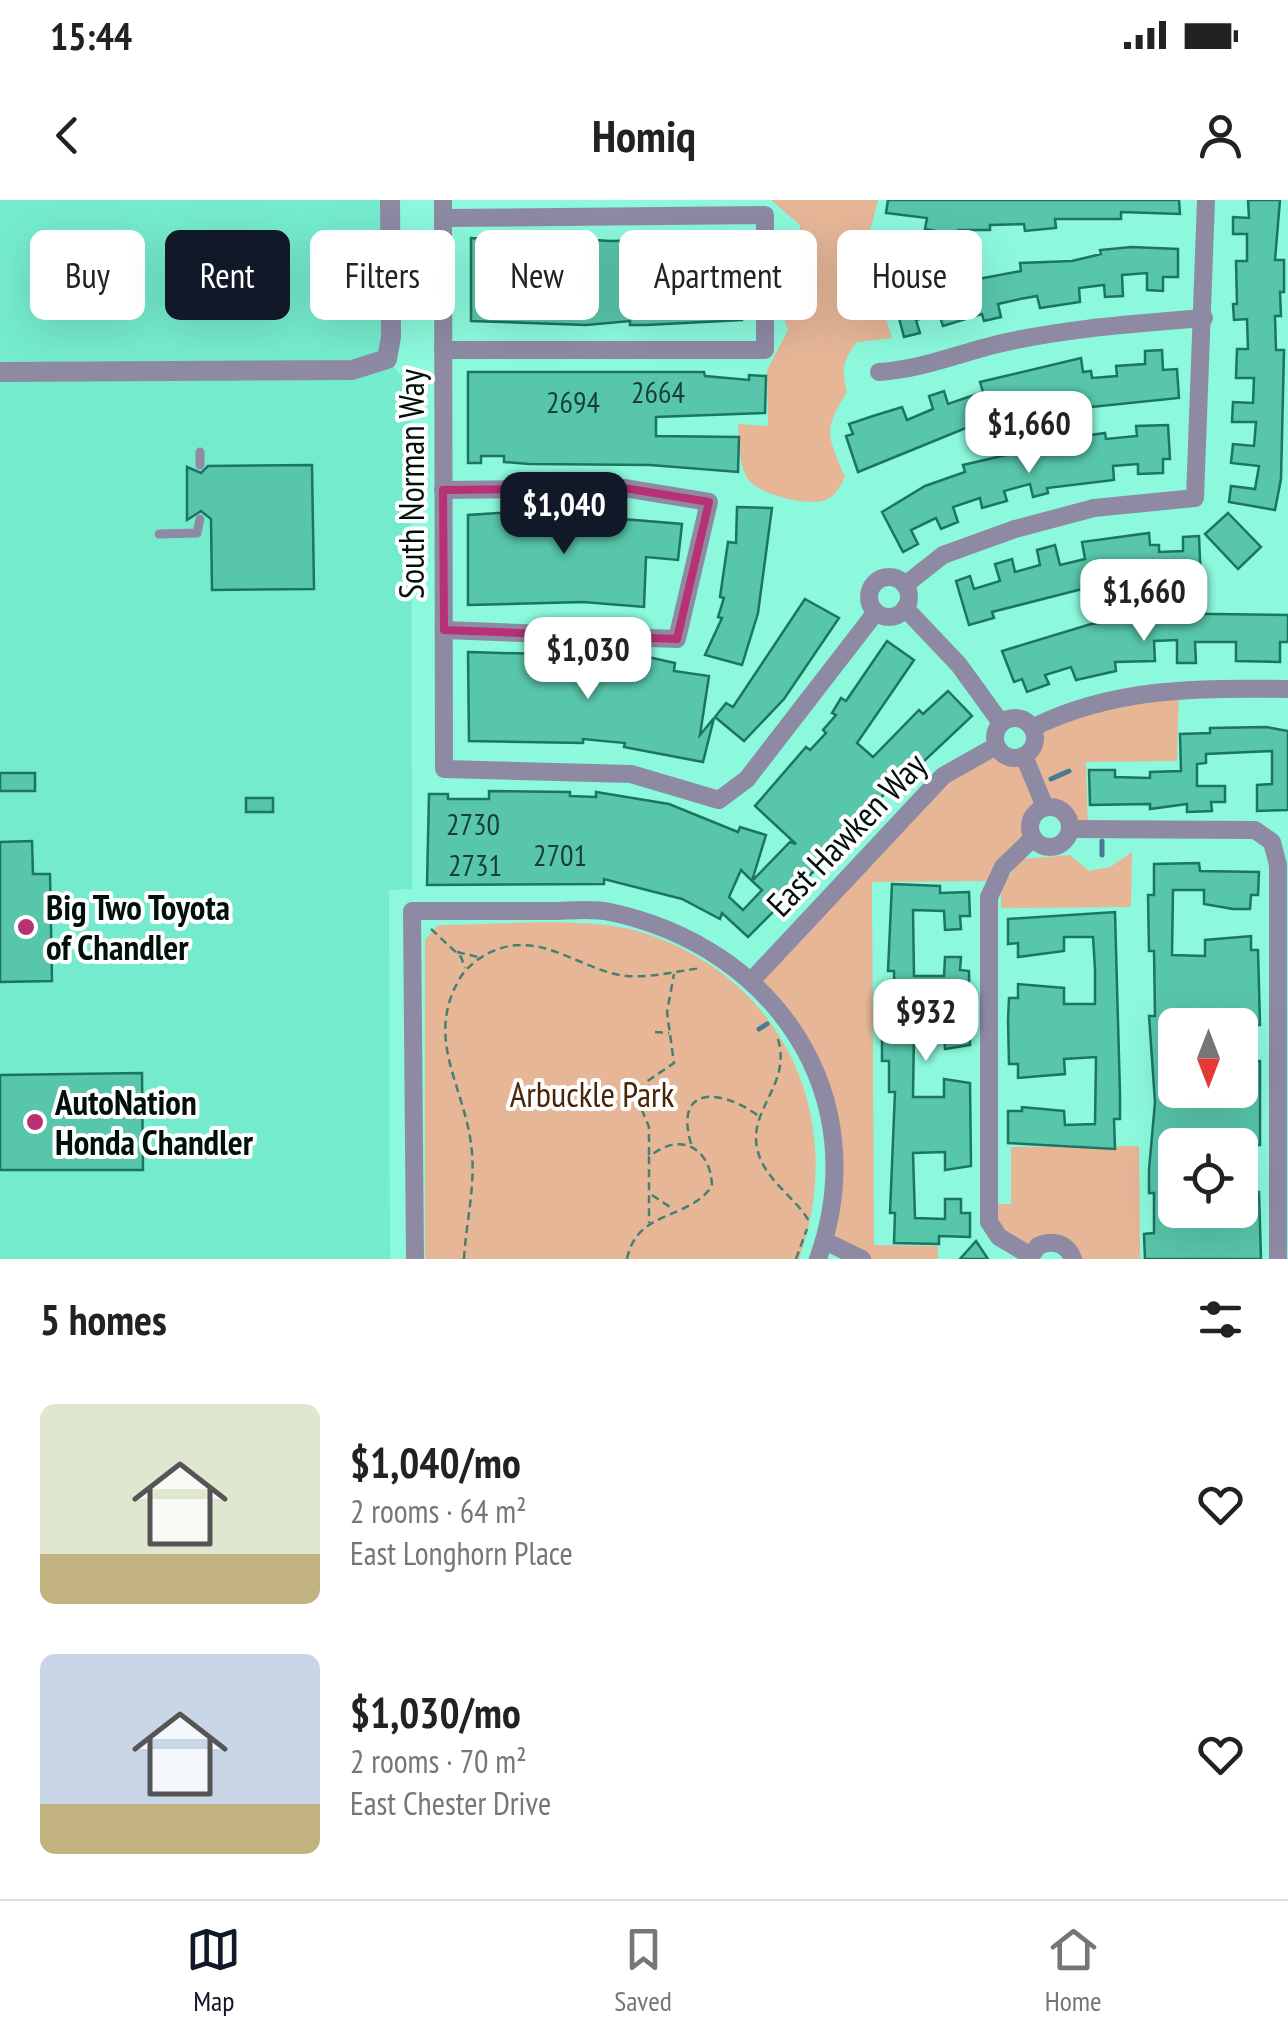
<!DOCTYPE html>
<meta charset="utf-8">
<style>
:root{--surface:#fff;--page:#f2f2f2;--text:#222;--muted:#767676;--line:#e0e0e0;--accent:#111827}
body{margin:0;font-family:"PT Sans Narrow",sans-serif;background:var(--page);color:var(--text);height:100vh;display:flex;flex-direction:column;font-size:38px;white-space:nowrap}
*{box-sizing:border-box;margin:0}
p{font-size:32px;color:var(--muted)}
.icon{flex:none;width:55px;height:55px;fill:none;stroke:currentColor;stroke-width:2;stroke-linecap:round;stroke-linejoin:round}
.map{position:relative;height:1059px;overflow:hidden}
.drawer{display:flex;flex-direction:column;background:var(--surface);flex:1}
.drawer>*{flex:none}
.top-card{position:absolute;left:30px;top:30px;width:1230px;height:90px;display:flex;gap:20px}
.needle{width:65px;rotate:180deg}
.controls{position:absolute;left:1158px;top:808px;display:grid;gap:20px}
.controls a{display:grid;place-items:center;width:100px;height:100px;border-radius:15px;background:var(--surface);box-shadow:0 10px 40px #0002;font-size:50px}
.price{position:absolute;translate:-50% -85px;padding:0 22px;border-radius:20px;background:#fff;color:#222;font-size:32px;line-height:65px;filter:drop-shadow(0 2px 5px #0008)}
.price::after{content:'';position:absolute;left:50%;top:60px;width:30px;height:22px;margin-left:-15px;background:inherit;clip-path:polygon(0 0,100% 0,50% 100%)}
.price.active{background:var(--accent);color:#fff}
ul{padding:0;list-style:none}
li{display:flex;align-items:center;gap:30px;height:250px;padding:0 40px}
li span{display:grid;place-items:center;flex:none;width:280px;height:200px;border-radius:15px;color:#555}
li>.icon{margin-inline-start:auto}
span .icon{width:120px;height:120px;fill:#fffc;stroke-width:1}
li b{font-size:42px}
h2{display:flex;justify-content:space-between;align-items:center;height:120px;padding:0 40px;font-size:42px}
.tag{padding:0 35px;border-radius:15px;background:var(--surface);box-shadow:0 10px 40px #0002;font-size:35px;line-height:90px}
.tag.active{background:var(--accent);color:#fff}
.status{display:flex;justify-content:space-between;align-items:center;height:70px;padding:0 50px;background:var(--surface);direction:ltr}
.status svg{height:28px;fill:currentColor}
header{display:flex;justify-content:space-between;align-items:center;height:130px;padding:0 40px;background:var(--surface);font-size:45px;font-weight:800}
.tab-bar{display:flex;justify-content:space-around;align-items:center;height:140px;border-top:2px solid var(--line);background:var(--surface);font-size:28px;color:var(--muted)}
.tab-bar a{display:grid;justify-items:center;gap:5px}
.tab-bar .active{color:var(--accent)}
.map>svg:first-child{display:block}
.built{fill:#75ebcd}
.green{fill:#e6b697}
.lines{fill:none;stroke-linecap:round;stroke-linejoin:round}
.stream{stroke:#477b94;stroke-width:5}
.building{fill:#58c6ab;stroke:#1b7562;stroke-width:2.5}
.path{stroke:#448171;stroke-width:2.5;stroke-dasharray:8 5;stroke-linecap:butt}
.service{stroke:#8f8aa4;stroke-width:9}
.minor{stroke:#8f8aa4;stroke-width:18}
.tertiary{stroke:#8f8aa4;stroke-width:20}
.marked{fill:none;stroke:#b73174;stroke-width:8;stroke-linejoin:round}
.poi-dot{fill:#b73174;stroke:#fff;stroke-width:4}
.labels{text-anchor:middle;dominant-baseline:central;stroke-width:8;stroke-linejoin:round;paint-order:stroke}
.number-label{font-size:30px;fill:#163e34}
.street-label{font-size:35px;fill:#00110c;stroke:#fff}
.poi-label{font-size:35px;font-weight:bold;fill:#00110c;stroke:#fff;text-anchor:start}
.park-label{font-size:35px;fill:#4a2405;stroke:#fff}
</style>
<div class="status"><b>15:44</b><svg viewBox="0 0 49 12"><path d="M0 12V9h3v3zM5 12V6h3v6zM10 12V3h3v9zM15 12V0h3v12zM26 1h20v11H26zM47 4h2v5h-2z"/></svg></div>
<header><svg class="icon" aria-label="back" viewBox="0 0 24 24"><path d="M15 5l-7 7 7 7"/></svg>Homiq<svg class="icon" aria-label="person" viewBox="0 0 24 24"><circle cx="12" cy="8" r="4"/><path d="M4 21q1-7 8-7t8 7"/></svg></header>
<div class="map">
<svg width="1288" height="1059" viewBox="0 0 1288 1059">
<rect width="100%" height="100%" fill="#8cf9dc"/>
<polygon class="built" points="0,0 390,0 387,159 411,187 412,689 389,690 390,1059 0,1059"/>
<g class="green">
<path d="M771,0H878L869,35L955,47L958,59L875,83L892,138L857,142C843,159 841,171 847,192C822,232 828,235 845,277C839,288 836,296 825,300C809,307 758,295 747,278C739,264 739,240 738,224L768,226L767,170L788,130L782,112V73L798,60L800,25Z"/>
<path d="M1179,488L1177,561L1086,562L1088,629C1068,622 1066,610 1051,607L1034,614L1030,632L996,681L872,682L874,1045L938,1046V1059H862L825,1041L827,902L753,779L943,576L1000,552L1011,558L1029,552L1035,540L1032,528Z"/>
<polygon points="1132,652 1131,707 1001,708 1001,688 1021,659 1070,655 1089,671 1110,667"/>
<path d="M438,725C494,725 585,716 637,731C784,774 849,919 799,1059H425V740Z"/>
<polygon points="1139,946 1140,1059 1073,1059 1071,1053 1007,1043 989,1004 1011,1004 1011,947"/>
</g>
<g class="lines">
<g class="stream">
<polyline points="1051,579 1069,571"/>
<polyline points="1102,641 1102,655"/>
<polyline points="759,829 767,824"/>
</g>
</g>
<g class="building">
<polygon points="888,0 1179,0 1180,14 1121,12 1121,19 1055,19 1056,28 1025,31 1024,24 990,25 990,30 958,30 957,35 925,29 927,18 886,13"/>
<polygon points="1248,0 1280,0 1275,60 1284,60 1284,92 1280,92 1281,116 1275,116 1276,150 1284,150 1281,279 1275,310 1229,302 1231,286 1255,289 1259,266 1231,263 1233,244 1254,246 1256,222 1232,222 1233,202 1253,203 1254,178 1236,178 1237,149 1248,149 1247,119 1234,120 1233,104 1237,104 1236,61 1247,61 1247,34 1233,34 1233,17 1249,18"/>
<polygon points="531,36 610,41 741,38 742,75 734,75 735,105 742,105 742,120 646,125 630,125 630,121 586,125 471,121 471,38 531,41"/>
<polygon points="1131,47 1178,49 1178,77 1163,77 1163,91 1147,90 1147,73 1122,75 1123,96 1105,97 1104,85 1079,88 1080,102 1040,108 1037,96 1020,99 998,104 1001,117 984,121 982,114 943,126 939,114 916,120 920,133 904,137 893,95 1021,71 1020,63 1072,61 1101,54 1100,50"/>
<polygon points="1162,150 1163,170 1177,169 1179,198 1062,210 985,230 983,221 858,272 846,236 853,234 849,224 873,216 902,207 907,220 933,209 929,196 944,191 948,204 983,192 980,182 1081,158 1083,172 1091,171 1092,178 1117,176 1116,166 1145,164 1145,151"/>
<polygon points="468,172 704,172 705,176 749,180 749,175 766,176 765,213 656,217 656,236 739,237 738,272 650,265 529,264 504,262 504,256 481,256 481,263 468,263"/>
<polygon points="1168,225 1170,259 1163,259 1163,273 1138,274 1138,264 1113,266 1114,280 1047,288 1048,293 1033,297 1030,284 1004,291 1007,301 982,308 980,298 953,307 958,322 941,329 936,318 911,330 918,344 903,352 882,312 925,286 965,272 963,265 1049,245 1048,241 1105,233 1106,239 1137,236 1136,226"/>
<polygon points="312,265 314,389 212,390 211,319 201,311 187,320 187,267 201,273 208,266"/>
<polygon points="737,307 772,308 758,413 742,465 705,455 722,418 718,417 724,398 720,397 728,342 736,343"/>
<polygon points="530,311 611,312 611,318 682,324 678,360 646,357 644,407 583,402 468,405 468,315"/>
<polygon points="1228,313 1261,347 1238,369 1205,334"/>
<polygon points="1149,333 1150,345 1159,345 1159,352 1183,351 1183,337 1199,336 1201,383 1120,383 1090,387 992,412 994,418 969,425 956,381 970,376 974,389 1000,381 995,364 1012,359 1015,372 1040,365 1037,350 1055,345 1060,365 1085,359 1082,342"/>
<polygon points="805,399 839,418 784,499 744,541 715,517 726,503 733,507"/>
<polygon points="1134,413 1288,415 1288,442 1280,442 1280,462 1236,461 1236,442 1195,442 1196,463 1177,463 1177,440 1154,441 1155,461 1115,462 1116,471 1076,480 1071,467 1045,475 1049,484 1027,492 1022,479 1014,482 1002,451 1091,424 1134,419"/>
<polygon points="887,441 914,460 857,543 873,557 919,510 923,514 948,491 972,516 890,593 887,590 861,624 748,737 722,713 720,719 682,699 604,679 604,684 427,685 429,594 448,594 448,599 489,599 489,591 570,592 570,596 596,597 596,592 669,604 738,632 740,627 766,635 752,681 741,670 729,697 743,710 762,690 752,681 790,642 796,644 755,606 806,547 810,550 826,533 823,530 836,515 832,513 841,498 846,501"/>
<polygon points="468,452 648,457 675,463 674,471 709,476 700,535 714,518 703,562 624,547 625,543 583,539 583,543 469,541"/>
<polygon points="1266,527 1288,531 1288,610 1257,611 1257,585 1272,584 1272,551 1206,554 1206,563 1197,564 1197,586 1225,586 1225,602 1211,602 1212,611 1187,612 1187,604 1150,609 1150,604 1090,605 1089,570 1115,570 1115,577 1150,578 1150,572 1181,571 1180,534 1210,533 1210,528"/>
<rect x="0" y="573" width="35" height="18"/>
<rect x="246" y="598" width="27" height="14"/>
<polygon points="32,641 33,674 50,674 52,781 0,782 0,642"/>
<polygon points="1199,663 1200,671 1259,672 1258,695 1251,695 1250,709 1233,709 1204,704 1204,690 1173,690 1172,755 1205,756 1205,740 1251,736 1251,750 1258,750 1260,825 1204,825 1204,811 1175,811 1175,890 1240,890 1240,862 1260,861 1260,945 1205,945 1206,932 1175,932 1175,1010 1240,1010 1240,979 1251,979 1251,992 1259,992 1261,1059 1145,1059 1144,1034 1154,1033 1154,993 1149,993 1149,970 1155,902 1149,816 1155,816 1154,751 1149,751 1148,695 1154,695 1154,664"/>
<polygon points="892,684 940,686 940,693 969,692 970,716 960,716 961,729 945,730 944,711 913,710 914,776 944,776 945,757 961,757 960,770 969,771 970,845 945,849 944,832 914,832 913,897 944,897 944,879 970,883 971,966 945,970 945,952 913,953 915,1018 945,1019 945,999 961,999 961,1013 970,1013 970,1037 939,1036 939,1044 894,1043 895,1013 890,1013 895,892 889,892 889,861 882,861 882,835 895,836 894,771 888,771"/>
<polygon points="1115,712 1120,894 1120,919 1114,919 1115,949 1008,943 1008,911 1022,911 1022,907 1064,911 1065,925 1095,924 1096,857 1064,859 1065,874 1018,878 1018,864 1009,864 1008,821 1009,798 1018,798 1018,784 1064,788 1064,804 1095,804 1095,769 1093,737 1064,737 1064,751 1018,757 1018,743 1008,744 1008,719"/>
<polygon points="142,873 143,970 0,970 0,875"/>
<polygon points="976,1041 988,1059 960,1059"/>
</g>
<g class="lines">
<g class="path">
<polyline points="431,729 461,757 465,768"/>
<polyline points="457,752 478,757"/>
<polyline points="655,832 669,833"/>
<path d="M778,839C792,886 746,910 758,952C766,981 795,997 809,1021"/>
<path d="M691,944C673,881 726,891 760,917"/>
<polyline points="649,955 649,927 639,903 646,882 674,863 667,812 674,774"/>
<polyline points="652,995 673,1009"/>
<path d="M464,1059C466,1023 475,989 472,953C467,888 423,841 460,778C470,762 491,749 510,746C551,739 587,772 627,776C652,778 677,771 702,768"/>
<path d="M627,1059C637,1009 688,1021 712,986C711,947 679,931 649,957V1023"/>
<polyline points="796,1059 807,1029"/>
</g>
<g class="service">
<polyline points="200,252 200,265"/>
<polyline points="159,334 197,333 200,319"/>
</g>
<g class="minor">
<polyline points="443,0 444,569 631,574 719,600 747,579 876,412"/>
<polyline points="443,18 765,15 765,150 443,150"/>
<path d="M879,172C922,169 957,154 998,144C1066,128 1134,124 1204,118"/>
<polyline points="443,290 624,288 709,302 677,439 444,430"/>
<circle cx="889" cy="397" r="20"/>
<polyline points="905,385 943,355 1015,329 1094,308 1195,298 1206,0"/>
<polyline points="905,408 959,465 1001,523"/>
<circle cx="1015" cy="538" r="20"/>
<path d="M1032,528C1114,487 1198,488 1288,489"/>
<polyline points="1024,556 1045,607"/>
<circle cx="1050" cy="627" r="20"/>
<polyline points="1070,629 1255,630 1272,642 1278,665 1278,1059"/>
<polyline points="753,779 943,576 996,546"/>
<polyline points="825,1041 862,1059"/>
<polyline points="1031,1056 999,1037 989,1022 989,697 1003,667 1033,638"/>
<path d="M415,1059L412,711C458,711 504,711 549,711C569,711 591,708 610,712C775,747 876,896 818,1059"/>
<path d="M1029,1059L1038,1046C1053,1039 1067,1043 1073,1059"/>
</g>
<polyline class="tertiary" points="0,172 352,170 387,159 391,137 390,0"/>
</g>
<path class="marked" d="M624,288L709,302L677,439L444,430L443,290Z"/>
<g class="poi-dot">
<circle cx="26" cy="727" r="10"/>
<circle cx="35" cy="922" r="10"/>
</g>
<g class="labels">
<g class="number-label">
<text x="658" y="191">2664</text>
<text x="573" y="201">2694</text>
<text x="473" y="623">2730</text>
<text x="560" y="654">2701</text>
<text x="475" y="664">2731</text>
</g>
<g class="street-label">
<text transform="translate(411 284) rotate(-90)">South Norman Way</text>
<text transform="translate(846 634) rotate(-46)">East Hawken Way</text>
</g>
<g class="poi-label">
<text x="46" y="707">Big Two Toyota<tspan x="46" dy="40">of Chandler</tspan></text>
<text x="55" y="902">AutoNation<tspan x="55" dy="40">Honda Chandler</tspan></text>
</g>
<g class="park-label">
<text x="592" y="894">Arbuckle Park</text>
</g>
</g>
</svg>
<div class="controls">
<a><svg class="needle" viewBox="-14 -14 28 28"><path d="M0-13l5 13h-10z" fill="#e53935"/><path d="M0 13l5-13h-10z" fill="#767676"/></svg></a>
<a><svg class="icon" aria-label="locate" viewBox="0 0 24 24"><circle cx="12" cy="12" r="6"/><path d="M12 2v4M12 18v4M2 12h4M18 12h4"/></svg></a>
</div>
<b class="price" style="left:1029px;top:276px">$1,660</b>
<b class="price active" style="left:564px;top:357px">$1,040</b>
<b class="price" style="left:1144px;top:444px">$1,660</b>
<b class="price" style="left:588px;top:502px">$1,030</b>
<b class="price" style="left:926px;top:864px">$932</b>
<div class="top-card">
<a class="tag">Buy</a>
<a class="tag active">Rent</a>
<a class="tag">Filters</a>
<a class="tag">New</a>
<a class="tag">Apartment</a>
<a class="tag">House</a>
</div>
</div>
<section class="drawer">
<h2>5 homes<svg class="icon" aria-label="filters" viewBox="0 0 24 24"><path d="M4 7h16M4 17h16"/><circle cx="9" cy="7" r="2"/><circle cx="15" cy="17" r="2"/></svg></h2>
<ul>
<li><span style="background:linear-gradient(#dfe7d0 75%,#c2b280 0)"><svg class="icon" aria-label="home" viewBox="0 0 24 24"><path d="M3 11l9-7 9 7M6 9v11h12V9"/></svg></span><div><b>$1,040/mo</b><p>2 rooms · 64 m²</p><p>East Longhorn Place</p></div><svg class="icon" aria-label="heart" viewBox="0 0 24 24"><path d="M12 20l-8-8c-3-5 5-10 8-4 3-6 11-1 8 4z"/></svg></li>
<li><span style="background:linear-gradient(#c9d6e8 75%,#c2b280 0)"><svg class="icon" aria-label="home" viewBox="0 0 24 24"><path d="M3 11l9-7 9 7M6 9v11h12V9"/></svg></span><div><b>$1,030/mo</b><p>2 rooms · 70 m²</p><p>East Chester Drive</p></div><svg class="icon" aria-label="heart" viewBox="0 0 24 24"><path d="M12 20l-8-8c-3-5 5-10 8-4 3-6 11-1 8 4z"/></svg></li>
</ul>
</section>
<nav class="tab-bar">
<a class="active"><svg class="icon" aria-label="map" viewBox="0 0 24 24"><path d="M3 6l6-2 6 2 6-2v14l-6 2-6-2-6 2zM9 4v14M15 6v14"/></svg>Map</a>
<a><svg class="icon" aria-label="saved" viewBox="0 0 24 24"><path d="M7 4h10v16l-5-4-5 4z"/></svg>Saved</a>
<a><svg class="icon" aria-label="home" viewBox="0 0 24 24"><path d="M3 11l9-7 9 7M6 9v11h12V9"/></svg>Home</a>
</nav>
